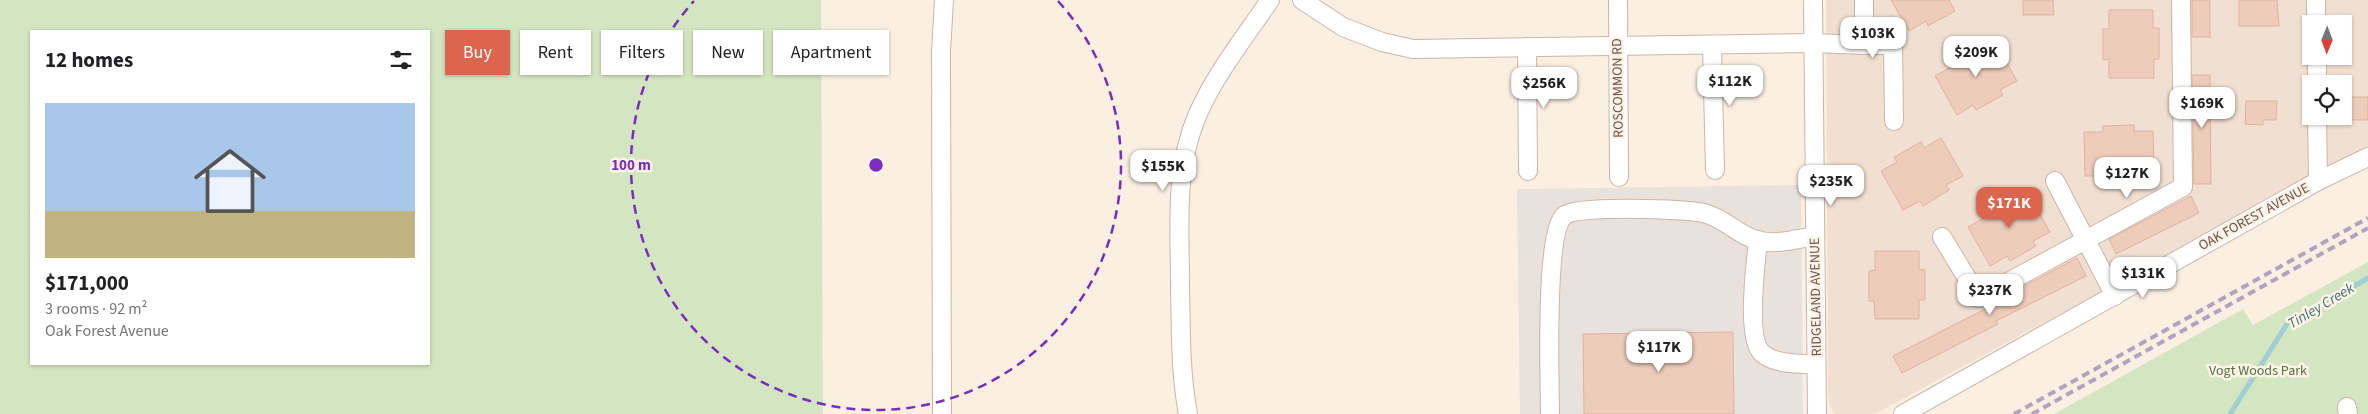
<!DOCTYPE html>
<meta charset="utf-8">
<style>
:root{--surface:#fff;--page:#f6f6f6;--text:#202124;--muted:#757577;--accent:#dc654e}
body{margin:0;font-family:"Source Sans 3",sans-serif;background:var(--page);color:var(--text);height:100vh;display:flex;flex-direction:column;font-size:19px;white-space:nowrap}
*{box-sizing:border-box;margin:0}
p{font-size:16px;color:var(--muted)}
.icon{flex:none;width:28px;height:28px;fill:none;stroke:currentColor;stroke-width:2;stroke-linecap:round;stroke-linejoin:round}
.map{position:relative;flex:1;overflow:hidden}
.drawer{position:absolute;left:30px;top:30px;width:400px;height:335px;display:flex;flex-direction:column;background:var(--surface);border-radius:0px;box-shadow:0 1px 4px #0004}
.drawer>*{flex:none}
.guide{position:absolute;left:445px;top:30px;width:475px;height:45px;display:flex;gap:10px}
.needle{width:32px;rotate:181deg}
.tools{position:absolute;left:2302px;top:15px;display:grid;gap:10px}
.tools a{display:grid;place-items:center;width:50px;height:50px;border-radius:0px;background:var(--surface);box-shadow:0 1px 4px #0004;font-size:25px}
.price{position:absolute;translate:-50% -42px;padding:0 11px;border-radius:10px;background:#fff;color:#222;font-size:16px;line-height:32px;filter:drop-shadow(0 1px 2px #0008)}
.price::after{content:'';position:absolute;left:50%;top:30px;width:15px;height:11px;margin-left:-8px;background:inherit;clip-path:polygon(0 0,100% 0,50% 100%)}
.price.selected{background:var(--accent);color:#fff}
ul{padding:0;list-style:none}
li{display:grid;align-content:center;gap:10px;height:265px;padding:0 15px}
li span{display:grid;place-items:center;height:155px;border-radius:0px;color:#555}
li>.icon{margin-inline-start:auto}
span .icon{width:90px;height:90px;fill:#fffc;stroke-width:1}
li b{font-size:21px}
h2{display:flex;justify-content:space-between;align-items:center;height:60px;padding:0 15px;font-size:21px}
.chip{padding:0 18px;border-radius:0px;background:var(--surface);box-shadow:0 1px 4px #0004;font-size:18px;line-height:45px}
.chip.selected{background:var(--accent);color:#fff}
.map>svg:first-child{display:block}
.residential{fill:#f1e0d1;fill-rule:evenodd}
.industrial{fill:#e9e2dc}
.green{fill:#d3e6c1;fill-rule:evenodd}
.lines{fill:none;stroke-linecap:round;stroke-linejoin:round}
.stream{stroke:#9fced3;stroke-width:5}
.building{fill:#ecb;stroke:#dfb29d}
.minor-casing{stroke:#cab6a9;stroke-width:20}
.minor{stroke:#fff;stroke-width:18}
.rail{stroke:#b1a2c2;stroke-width:4;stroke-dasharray:8 5;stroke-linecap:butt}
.ring{fill:none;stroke:#7b2cbf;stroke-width:2.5;stroke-dasharray:9 6}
.labels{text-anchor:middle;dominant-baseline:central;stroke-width:5;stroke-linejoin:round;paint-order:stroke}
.street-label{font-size:14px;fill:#6f554a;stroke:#fef3e7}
.park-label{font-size:14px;fill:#547543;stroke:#fef3e7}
.water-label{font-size:15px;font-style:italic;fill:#43757b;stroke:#fef3e7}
.centre{fill:#7b2cbf;stroke:#fef3e7;stroke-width:2.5}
.ring-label{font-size:15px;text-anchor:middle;font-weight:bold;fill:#7b2cbf;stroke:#fef3e7;stroke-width:5;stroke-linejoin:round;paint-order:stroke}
</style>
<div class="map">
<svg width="2368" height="414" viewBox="0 0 2368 414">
<rect width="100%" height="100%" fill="#faefe1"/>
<path class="residential" d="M1826,0H2368V147L1875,414H1835L1830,406L1828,394ZM2311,24H2344V56H2311ZM2311,84H2344V116H2311Z"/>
<polygon class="industrial" points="1801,185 1803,414 1520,414 1517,189"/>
<g class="green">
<path d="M0,0H821L823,414H0ZM31,31H429V364H31Z"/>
<polygon points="2368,262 2368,414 2054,414 2243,309 2253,325"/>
</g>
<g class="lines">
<polyline class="stream" points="2230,414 2287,324 2368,278"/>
</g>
<g class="building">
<polygon points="1891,0 1949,0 1955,11 1928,26 1926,21 1909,31"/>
<polygon points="2023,0 2053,0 2054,15 2023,15"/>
<rect x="2192" y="0" width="18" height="37"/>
<polygon points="2239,0 2277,0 2279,26 2239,26"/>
<polygon points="2109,10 2153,10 2153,28 2159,28 2159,59 2154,59 2154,78 2109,78 2109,59 2103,60 2103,29 2109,29"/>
<polygon points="1995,42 2017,81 2000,90 2003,95 1976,110 1973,105 1957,115 1935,76 1951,67 1948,62 1975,47 1978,52"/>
<polygon points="2192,75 2210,75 2211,184 2194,184"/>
<rect x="2350" y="97" width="18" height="23"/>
<polygon points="2246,101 2277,101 2276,120 2263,120 2263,125 2245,124"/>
<polygon points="2134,125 2134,131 2153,131 2154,175 2135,175 2135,181 2105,182 2105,176 2085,176 2084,132 2103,132 2103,126"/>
<polygon points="1941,138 1963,176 1946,185 1949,190 1923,206 1920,201 1903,210 1881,171 1897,162 1894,157 1921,142 1924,148"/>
<polygon points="2028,193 2050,232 2033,241 2036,246 2010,261 2007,256 1990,266 1968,227 1984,218 1982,213 2008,198 2011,203"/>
<polygon points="2191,196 2199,213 2116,254 2109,239"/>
<polygon points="1875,251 1919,251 1919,269 1925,270 1925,300 1919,300 1919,319 1875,319 1874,301 1869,301 1869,271 1875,270"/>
<polygon points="2077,258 2086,276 1996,321 1998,324 1902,373 1893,356 1997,303 1996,301"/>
<polygon points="1733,332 1734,414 1584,414 1583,334"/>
</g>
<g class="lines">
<g class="minor-casing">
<g id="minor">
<polyline points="1302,0 1343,27 1382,42 1413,49 1813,43 1864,45 1864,0"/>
<polyline points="1618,0 1619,177"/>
<polyline points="1813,0 1817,414"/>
<polyline points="2316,0 2316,24"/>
<polyline points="1712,45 1715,170"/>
<polyline points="1864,45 1893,45 1894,121"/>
<polyline points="1527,47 1528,171"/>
<polyline points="2317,56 2317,84"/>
<polyline points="2317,116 2318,181"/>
<polyline points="2055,181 2115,296"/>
<polyline points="1942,237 1979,298 2183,187 2181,0"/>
<path d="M1758,240C1756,263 1745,340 1763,354C1777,365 1800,363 1816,365"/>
<polyline points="2347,407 2348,414"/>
<polyline points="942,414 941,52 944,0"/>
<path d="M1188,414C1180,371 1181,329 1180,285C1180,228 1174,170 1197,116C1215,74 1245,37 1270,0"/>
<path d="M1550,414C1550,383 1544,231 1565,215C1577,205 1685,209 1704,213C1723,218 1734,231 1751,238C1770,247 1796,239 1815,236"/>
<polyline points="1903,414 2318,181 2368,157"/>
</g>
</g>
<use href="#minor" class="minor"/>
<g class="rail">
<polyline points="2014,414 2368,218"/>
<polyline points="2032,414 2368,228"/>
</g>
</g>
<path class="ring" d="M1058 1A245 245 0 1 1 694 1"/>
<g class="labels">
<g class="street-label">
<text transform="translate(1618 88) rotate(-91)">ROSCOMMON RD</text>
<text transform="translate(2254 217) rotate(-29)">OAK FOREST AVENUE</text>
<text transform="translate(1816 297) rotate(-91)">RIDGELAND AVENUE</text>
</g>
<g class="park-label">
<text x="2258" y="371">Vogt Woods Park</text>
</g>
<g class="water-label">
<text transform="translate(2321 306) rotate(-31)">Tinley Creek</text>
</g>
</g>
<circle cx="876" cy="165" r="8" class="centre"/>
<g class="ring-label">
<text x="631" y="170">100 m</text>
</g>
</svg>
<div class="tools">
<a><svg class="needle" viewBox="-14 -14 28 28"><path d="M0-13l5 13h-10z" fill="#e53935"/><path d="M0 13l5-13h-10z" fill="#757577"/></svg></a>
<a><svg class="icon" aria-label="locate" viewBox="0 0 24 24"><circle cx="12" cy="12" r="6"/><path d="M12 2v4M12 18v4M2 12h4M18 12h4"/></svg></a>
</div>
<b class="price" style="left:1873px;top:59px">$103K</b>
<b class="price" style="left:1976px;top:78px">$209K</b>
<b class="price" style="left:1730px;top:107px">$112K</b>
<b class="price" style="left:1544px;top:109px">$256K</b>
<b class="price" style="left:2202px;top:129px">$169K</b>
<b class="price" style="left:1163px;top:192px">$155K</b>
<b class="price" style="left:2127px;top:199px">$127K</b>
<b class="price" style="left:1831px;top:207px">$235K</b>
<b class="price selected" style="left:2009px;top:229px">$171K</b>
<b class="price" style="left:2143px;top:299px">$131K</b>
<b class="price" style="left:1990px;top:316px">$237K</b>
<b class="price" style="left:1659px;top:373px">$117K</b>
<div class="guide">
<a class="chip selected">Buy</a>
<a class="chip">Rent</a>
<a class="chip">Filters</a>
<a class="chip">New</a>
<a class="chip">Apartment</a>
</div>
<section class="drawer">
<h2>12 homes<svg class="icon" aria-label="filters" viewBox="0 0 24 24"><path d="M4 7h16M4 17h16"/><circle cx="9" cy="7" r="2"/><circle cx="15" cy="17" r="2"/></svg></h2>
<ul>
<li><span style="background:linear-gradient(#a9c7e8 70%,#c2b280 0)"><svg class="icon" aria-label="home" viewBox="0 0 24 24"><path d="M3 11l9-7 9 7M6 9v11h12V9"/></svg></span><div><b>$171,000</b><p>3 rooms · 92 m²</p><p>Oak Forest Avenue</p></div></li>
</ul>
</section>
</div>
